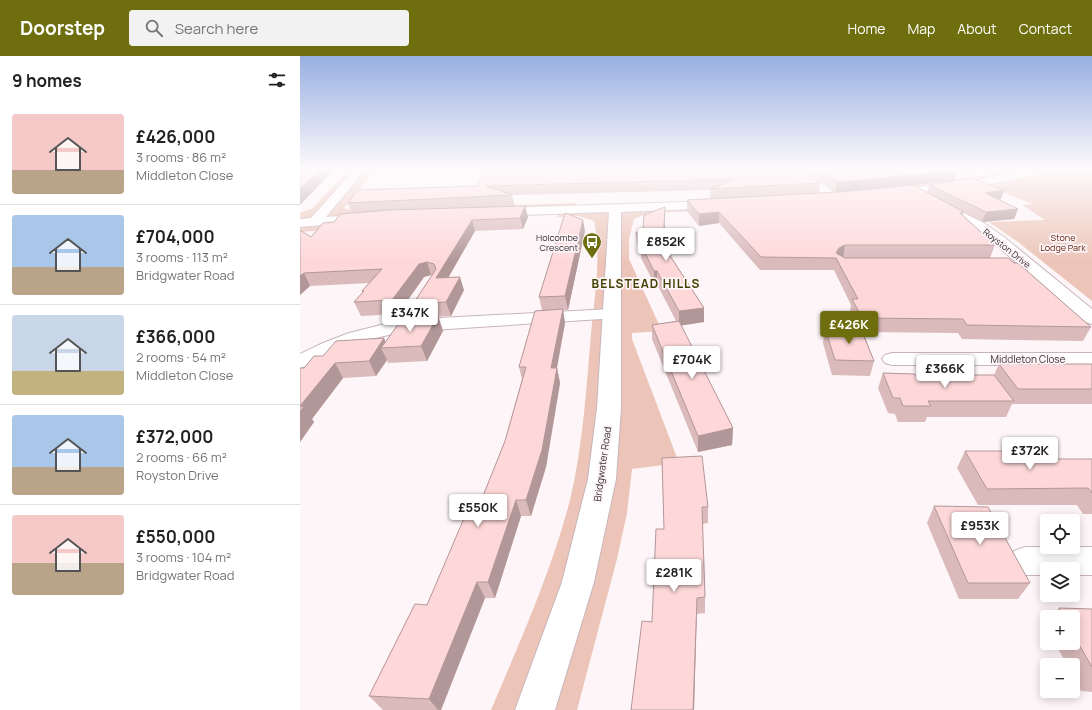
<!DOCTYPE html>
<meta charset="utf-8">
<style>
:root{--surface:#fff;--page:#f2f2f2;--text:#222;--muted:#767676;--line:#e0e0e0;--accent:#6f6e0e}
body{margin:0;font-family:Manrope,sans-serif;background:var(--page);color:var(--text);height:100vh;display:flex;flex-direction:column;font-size:15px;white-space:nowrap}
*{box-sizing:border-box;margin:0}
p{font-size:13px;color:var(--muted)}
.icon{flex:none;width:22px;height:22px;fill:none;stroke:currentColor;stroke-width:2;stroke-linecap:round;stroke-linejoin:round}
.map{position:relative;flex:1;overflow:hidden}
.side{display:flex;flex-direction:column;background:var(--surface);width:300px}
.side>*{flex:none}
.fabs{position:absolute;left:740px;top:458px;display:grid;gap:8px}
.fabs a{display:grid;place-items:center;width:40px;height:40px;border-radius:4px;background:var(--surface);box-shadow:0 2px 10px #0003;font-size:20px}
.price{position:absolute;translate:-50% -34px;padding:0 9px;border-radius:4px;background:#fff;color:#222;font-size:13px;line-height:26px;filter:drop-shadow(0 1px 2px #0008)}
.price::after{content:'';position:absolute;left:50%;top:24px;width:12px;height:9px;margin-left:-6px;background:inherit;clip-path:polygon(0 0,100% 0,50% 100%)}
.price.on{background:var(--accent);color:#fff}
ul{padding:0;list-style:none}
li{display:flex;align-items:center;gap:12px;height:100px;padding:0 12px}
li+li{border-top:1px solid var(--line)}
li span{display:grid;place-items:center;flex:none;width:112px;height:80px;border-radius:4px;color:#555}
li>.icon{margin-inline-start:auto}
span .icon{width:48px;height:48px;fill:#fffc;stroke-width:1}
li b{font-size:17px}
h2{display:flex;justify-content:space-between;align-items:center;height:48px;padding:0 12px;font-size:17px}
header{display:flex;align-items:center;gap:24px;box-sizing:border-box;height:56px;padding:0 20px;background:var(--accent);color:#fff}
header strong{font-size:19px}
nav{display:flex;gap:22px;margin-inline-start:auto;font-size:14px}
.search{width:280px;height:36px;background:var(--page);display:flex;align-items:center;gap:10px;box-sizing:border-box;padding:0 14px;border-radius:4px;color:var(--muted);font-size:15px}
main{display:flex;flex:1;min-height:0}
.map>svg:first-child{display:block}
.green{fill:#ecc5b8}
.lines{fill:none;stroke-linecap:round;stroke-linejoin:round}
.minor-casing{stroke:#c8b5bc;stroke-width:2}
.tertiary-casing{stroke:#c8b5bc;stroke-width:2}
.minor{fill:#fff;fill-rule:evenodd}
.tertiary{fill:#fff;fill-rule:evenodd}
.wall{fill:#dababb}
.shaded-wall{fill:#b29798}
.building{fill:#fed8d9;stroke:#b29798}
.labels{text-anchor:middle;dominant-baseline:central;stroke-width:3.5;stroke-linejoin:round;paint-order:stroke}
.far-poi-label{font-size:9px;fill:#352d30;stroke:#fdf5f8;text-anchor:end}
.far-park-label{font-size:9px;fill:#5f1e05;stroke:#fdf5f8}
.far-street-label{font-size:9px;fill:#352d30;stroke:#fdf5f8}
.street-label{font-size:10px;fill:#352d30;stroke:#fdf5f8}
.far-district-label{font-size:12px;font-weight:bold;letter-spacing:1px;fill:#424100;stroke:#fdf5f8}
</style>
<header>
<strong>Doorstep</strong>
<div class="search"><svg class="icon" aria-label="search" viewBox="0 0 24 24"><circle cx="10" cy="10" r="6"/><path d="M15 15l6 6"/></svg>Search here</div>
<nav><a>Home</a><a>Map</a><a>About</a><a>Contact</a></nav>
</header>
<main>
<section class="side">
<h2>9 homes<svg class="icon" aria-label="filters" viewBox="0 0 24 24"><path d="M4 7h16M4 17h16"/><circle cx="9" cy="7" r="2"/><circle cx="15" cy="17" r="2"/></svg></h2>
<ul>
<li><span style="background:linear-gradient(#f6c9c9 70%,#b9a48a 0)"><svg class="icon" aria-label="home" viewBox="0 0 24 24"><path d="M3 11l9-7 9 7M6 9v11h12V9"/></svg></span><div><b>£426,000</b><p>3 rooms · 86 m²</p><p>Middleton Close</p></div></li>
<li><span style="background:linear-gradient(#a9c7e8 65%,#b9a48a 0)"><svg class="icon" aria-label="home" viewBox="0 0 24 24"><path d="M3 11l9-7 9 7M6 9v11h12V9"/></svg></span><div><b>£704,000</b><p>3 rooms · 113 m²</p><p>Bridgwater Road</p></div></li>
<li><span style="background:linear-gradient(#c9d6e8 70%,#c2b280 0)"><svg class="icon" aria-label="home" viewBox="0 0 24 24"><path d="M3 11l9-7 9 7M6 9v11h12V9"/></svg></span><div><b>£366,000</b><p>2 rooms · 54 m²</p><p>Middleton Close</p></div></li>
<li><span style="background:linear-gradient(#a9c7e8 65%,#b9a48a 0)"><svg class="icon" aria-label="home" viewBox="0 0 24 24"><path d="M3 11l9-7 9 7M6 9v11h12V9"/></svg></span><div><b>£372,000</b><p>2 rooms · 66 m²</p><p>Royston Drive</p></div></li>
<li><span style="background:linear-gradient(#f6c9c9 60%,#b9a48a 0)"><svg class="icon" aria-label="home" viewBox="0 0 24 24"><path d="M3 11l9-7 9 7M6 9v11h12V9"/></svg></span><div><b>£550,000</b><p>3 rooms · 104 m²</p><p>Bridgwater Road</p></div></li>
</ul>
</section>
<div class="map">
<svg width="792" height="654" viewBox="0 0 792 654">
<rect width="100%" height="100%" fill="#fdf5f8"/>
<g class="green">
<path d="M41,114H75L44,152L60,156L128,152L276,147L275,153L423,148V154L348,157L334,163L329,183V203L362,275L332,277V283L379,407L332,413L327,457L317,503L277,654H191C220,585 251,517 270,444C283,390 286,334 291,279C294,241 302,203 294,165L278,160L257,161L259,154L0,176V157L13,152L46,116Z"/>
<polygon points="713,114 792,114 792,245 718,186 689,166 745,164 722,149 733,148 690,131 640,138 503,139 522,132 547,135 667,122"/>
</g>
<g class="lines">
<g class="minor-casing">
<g id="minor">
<polygon points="493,114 505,114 540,142 538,145 530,145"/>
<polygon points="641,146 684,167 704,181 792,253 792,268 785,266 694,187 674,173 637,153 635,150 637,147"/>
<polygon points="311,253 317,254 320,258 317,262 101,276 63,285 37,295 7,310 0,312 0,298 23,287 49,277 101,264"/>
<polygon points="592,297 792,297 792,309 592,309 585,307 582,303 585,299"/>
<polygon points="725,491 792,491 792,519 773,519 773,513 747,513 747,519 725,519 714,515 709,505 714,495"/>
</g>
</g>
<g class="tertiary-casing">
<g id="tertiary">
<polygon points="54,114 65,114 26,161 67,158 72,159 73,162 72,165 0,171 0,163 11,162"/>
<polygon points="726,114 750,114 745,117 678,130 592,140 588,139 586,137 588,135 592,134 678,124"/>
<polygon points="416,145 420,146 422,149 420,152 321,156 321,352 316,423 294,526 255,654 215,654 262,526 288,423 297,352 309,156 197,160 193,159 191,156 193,153 197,152"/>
</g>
</g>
<use href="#minor" class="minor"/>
<use href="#tertiary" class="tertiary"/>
</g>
<g class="wall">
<polygon points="183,114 504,114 520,127 519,137 535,136 508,114 684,114 656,118 654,124 582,132 627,137 629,129 704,134 701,143 699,144 718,153 714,163 682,166 653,151 664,156 663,159 695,189 690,202 545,202 714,207 791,271 783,285 662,283 658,277 563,276 574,305 570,320 532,319 523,287 525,272 557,273 550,256 551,249 534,214 460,214 419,167 399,170 387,155 387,144 410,143 411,134 212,139 215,150 193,151 225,150 228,161 223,173 175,175 148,222 164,234 151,260 118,261 113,248 132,219 131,219 124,221 98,258 61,260 54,246 62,237 62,235 70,227 10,230 0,239 0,174 11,181 34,166 52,157 48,147 178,130"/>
<polygon points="365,151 365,162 364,190 404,252 404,266 381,269 433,372 432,389 398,396 352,283 352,269 376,265 357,228 355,229 341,202 341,197 337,189 336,177 343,173"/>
<polygon points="285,175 268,254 263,254 265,267 257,312 260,327 246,411 231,460 221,460 195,542 185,542 141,654 83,654 69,640 127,549 175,460 205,385 222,323 219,311 242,254 239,241"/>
<polygon points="138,260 143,275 127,305 88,307 87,304 76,320 43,322 12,363 14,366 0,386 4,312 85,286"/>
<polygon points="699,308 792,308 792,348 712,348 706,361 627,361 625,366 598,366 595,358 588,357 578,332 583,317 615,319 694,319"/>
<polygon points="665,395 745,403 792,403 792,458 783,458 777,449 678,449 657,412"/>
<polygon points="362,402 408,451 408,467 402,468 405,541 405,557 397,558 394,654 331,654 352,566 364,473"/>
<polygon points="634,450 730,527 718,543 659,543 627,467"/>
<polygon points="759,552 792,553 792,636 781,635 773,620 773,609 767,609 755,587 773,587 773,561 751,561"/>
</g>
<g class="shaded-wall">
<polygon points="20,114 34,114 0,149 0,133"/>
<polygon points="644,114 684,114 656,118 654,124 653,125 560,135 535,136 537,126"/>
<polygon points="704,134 701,143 682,146 685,137"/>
<polygon points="225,150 228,161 223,173 220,162"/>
<polygon points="365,151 365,162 364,201 363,189"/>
<polygon points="718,153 714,163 682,166 686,156"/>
<polygon points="419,156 419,167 399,170 399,158"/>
<polygon points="172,164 175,175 140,236 136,222"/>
<polygon points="283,164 285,175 268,254 265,240"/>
<polygon points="545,189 543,202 537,204 536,197 539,192"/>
<polygon points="127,206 131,219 124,221 98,258 92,244 119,208"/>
<polygon points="354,215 357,215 357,228 355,229"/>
<polygon points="4,217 10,230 0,239 0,220"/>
<polygon points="160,221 164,234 151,260 146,246"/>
<polygon points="404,252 404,266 379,270 379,255"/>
<polygon points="263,253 265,267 254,327 251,312"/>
<polygon points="138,260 143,275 127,305 121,290"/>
<polygon points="84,282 88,292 81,292 87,304 76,320 69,305"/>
<polygon points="35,307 43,322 12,363 14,366 0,386 0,350"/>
<polygon points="257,312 260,327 246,411 231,460 226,444"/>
<polygon points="433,372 432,389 398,396 398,380"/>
<polygon points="216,444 221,460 195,542 188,526"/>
<polygon points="177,526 185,542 141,654 138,654 129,643"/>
<polygon points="397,542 394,654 393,654"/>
</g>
<g class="building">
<polygon points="0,114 20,114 0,133"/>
<polygon points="183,114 504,114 520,127 411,133 435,123 186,130 212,139 48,147 57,134 178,130"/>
<polygon points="522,114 657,114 562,124 537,126"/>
<polygon points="673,122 704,134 685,137 718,153 686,156 629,129"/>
<polygon points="613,129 664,156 660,157 695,189 545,189 539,192 536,197 545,202 708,202 714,207 718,207 791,271 667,269 663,263 562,262 552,243 558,243 536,202 461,201 419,156 399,158 387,144 540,136"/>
<polygon points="225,150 220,162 172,164 136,222 160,221 146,246 113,248 136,213 134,208 127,206 119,208 92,244 54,246 64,235 62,235 82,213 4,217 0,220 0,174 11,181 23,167 34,166 40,158 89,154"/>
<polygon points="365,151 363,189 404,252 379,255 357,215 354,215 341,189 341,186 336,177 343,173 344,159"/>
<polygon points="265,157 283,164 265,240 239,241"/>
<polygon points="263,253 251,312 257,312 242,394 226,444 216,444 188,526 177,526 129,643 69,640 115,548 127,549 165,460 175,460 205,385 226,311 219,311 235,255"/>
<polygon points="138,260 121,290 81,292 102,263"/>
<polygon points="379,265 433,372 398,380 352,269"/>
<polygon points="525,272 561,273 574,305 535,304"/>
<polygon points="84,282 69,305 35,307 0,350 0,312 4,312 14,300 23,300 36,285"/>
<polygon points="699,308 792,308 792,333 718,333"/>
<polygon points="583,317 614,318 615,319 694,319 714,345 628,345 631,350 603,350 600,342 593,342"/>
<polygon points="4,350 0,356 0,351"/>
<polygon points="665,395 739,395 745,403 792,403 792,437 788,432 687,433"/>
<polygon points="402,400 408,451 402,451 405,541 397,542 393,654 331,654 342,565 352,566 356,473 364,473 362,402"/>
<polygon points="634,450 688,451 730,527 668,527"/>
<polygon points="759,552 792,553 792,611 773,578 773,561 764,561"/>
</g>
<linearGradient id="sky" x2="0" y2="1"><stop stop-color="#97afe1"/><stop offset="0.55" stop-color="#fefafc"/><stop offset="1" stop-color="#fefafc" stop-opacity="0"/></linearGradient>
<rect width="792" height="206" fill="url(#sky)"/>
<defs>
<g id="bus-pin" transform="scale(1)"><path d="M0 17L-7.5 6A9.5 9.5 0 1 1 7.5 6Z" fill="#6f6e0e" stroke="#fdf5f8"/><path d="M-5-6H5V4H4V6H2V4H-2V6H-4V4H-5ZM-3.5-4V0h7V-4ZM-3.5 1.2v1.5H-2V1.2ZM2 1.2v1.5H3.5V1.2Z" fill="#fff"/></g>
</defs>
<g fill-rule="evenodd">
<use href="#bus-pin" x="292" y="186"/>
</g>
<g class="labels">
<g class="far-poi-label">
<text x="278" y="181">Holcombe<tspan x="278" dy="10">Crescent</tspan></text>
</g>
<g class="far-park-label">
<text x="763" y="181">Stone<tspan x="763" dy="10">Lodge Park</tspan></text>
</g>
<g class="far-street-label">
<text transform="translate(707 192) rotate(38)">Royston Drive</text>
</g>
<g class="street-label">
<text x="728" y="303">Middleton Close</text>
<text transform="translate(302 408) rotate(-82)">Bridgwater Road</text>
</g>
<g class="far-district-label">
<text x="346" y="227">BELSTEAD HILLS</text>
</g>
</g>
</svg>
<div class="fabs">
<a><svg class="icon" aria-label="locate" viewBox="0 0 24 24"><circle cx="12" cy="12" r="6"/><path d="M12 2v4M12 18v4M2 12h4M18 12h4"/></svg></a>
<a><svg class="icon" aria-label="layers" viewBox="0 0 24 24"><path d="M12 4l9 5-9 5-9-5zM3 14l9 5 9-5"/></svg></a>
<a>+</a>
<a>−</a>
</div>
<b class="price" style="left:366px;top:206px">£852K</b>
<b class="price" style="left:110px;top:277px">£347K</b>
<b class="price on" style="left:549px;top:289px">£426K</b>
<b class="price" style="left:392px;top:324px">£704K</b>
<b class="price" style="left:645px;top:333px">£366K</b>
<b class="price" style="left:730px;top:415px">£372K</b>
<b class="price" style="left:178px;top:472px">£550K</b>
<b class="price" style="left:680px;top:490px">£953K</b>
<b class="price" style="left:374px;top:537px">£281K</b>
</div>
</main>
